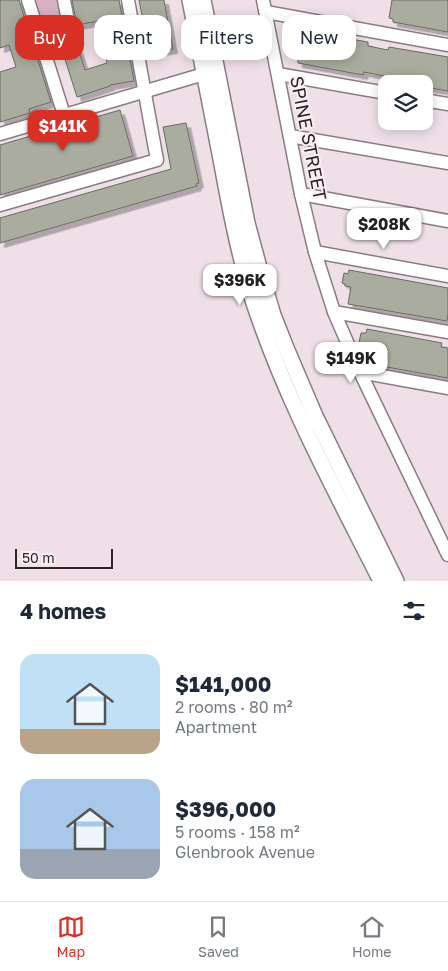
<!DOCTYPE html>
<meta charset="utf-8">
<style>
:root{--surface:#fff;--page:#f2f2f3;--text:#1f2937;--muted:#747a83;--line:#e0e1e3;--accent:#d93025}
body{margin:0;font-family:"Golos Text",sans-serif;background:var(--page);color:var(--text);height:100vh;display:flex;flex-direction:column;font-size:19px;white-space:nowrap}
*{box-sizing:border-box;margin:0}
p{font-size:16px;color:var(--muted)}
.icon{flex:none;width:28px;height:28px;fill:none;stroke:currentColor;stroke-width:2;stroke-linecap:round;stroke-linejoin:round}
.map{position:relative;height:581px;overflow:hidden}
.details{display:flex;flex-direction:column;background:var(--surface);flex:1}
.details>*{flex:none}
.hud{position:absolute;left:15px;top:15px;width:419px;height:45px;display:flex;gap:10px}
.fabs{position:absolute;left:378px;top:75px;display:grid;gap:10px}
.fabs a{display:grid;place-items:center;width:55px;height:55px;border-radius:10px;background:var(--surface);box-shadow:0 2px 12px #0003;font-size:25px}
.scale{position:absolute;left:15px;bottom:12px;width:98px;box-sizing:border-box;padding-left:5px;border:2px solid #2b2528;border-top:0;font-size:14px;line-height:18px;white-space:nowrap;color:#2b2528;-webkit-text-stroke:4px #fceef4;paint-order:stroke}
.price{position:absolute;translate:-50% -42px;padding:0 11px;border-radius:10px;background:#fff;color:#222;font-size:16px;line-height:32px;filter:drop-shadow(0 1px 2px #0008)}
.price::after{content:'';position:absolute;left:50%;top:30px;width:15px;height:11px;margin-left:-8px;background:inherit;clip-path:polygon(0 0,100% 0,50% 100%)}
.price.on{background:var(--accent);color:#fff}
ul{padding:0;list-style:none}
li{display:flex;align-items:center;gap:15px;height:125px;padding:0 20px}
li span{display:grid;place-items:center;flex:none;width:140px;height:100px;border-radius:15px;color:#555}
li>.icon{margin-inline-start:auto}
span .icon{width:60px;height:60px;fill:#fffc;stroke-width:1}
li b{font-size:21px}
h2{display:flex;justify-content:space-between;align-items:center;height:60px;padding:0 20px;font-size:21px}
.pill{padding:0 18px;border-radius:15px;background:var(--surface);box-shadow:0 2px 12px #0003;font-size:18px;line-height:45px}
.pill.on{background:var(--accent);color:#fff}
.tabs{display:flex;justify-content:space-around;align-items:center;height:70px;border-top:1px solid var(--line);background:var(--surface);font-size:14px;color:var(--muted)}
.tabs a{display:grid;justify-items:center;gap:2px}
.tabs .on{color:var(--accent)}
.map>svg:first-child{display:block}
.green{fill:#dbb1c6}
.building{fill:#aaac9f;stroke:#696b5f;filter:url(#shadow)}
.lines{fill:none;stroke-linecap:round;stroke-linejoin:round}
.minor-casing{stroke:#897c82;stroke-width:15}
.tertiary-casing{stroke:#897c82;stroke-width:18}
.minor{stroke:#fff;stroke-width:12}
.tertiary{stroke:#fff;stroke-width:15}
.labels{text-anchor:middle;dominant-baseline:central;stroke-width:4;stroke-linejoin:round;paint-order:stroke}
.street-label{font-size:18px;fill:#2b2528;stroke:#fceef4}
</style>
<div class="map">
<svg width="448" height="581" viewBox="0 0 448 581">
<defs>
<filter id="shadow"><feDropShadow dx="4.5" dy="4.5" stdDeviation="0" flood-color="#0004"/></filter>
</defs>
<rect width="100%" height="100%" fill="#efe0e7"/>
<path class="green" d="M32,0H61L64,33C58,39 52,40 45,35Z"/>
<g class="building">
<polygon points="0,0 19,0 51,102 29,109 30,113 0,122 0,72 16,67 9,45 0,48"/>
<polygon points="72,0 119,0 134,81 110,85 110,86 77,97 64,56 71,54 78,48 85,70 107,63 99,21 77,25"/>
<polygon points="139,0 164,0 173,49 149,53"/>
<polygon points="392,0 448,0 448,32 393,22 393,19 389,18"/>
<polygon points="294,29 368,42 368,46 388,50 389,47 448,57 448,91 424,87 424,84 404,84 383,80 384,76 364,72 363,75 298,63 298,59 294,58 296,46 290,45 290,43 287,42 288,32 293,33"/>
<polygon points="120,110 133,156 0,195 0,145"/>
<polygon points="186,123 199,183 196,184 197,186 0,243 0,218 171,169 163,127"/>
<polygon points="349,270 448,288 448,314 447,321 348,304 351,287 345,286 345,284 342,283 344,273 348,274"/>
<polygon points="367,329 442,343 441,347 448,348 448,378 370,364 371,360 366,359 368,347 363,346 363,343 359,343 361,333 366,333"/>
</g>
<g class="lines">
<g class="minor-casing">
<g id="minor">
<polyline points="28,0 64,115"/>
<polyline points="263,0 301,194 315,252 334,312 360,372 448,555"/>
<polyline points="266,12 448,45"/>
<polyline points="45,53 68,46 71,42 71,36 64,0"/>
<polyline points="278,74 386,93"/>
<polyline points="424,100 448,104"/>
<polyline points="0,134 204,74"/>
<polyline points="290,136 448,163"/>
<polyline points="301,194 448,221"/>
<polyline points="0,205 157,160 128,0"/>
<polyline points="315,252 448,276"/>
<polyline points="334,312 448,332"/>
<polyline points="360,372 448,388"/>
</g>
</g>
<g class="tertiary-casing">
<g id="tertiary">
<path d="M190,0C200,53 211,106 221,159C230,208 239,256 254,303C286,400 335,490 381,581"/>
<polyline points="203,0 247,223 261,275 273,315 286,348 315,416 396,581"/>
</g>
</g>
<use href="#minor" class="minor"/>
<use href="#tertiary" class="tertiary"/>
</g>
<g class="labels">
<g class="street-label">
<text transform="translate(309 138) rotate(79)">SPINE STREET</text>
</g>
</g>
</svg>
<div class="fabs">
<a><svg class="icon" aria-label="layers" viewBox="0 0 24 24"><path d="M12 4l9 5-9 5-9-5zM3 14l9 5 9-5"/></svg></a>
</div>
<div class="scale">50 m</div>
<b class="price on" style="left:63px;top:152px">$141K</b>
<b class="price" style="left:384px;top:250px">$208K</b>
<b class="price" style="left:240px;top:306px">$396K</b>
<b class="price" style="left:351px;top:384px">$149K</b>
<div class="hud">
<a class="pill on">Buy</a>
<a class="pill">Rent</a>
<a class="pill">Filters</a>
<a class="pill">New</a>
</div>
</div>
<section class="details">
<h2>4 homes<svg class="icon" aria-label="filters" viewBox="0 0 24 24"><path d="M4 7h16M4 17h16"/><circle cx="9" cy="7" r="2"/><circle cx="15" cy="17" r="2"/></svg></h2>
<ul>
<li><span style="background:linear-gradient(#bfe0f5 75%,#b9a48a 0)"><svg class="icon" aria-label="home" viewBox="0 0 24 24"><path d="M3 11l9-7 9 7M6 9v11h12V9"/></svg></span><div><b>$141,000</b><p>2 rooms · 80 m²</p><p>Apartment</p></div></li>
<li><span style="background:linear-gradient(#a9c7e8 70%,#9aa5b1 0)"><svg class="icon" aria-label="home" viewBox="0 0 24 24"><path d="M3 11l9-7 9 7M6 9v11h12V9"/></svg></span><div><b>$396,000</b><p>5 rooms · 158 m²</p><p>Glenbrook Avenue</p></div></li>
</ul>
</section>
<nav class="tabs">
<a class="on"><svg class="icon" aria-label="map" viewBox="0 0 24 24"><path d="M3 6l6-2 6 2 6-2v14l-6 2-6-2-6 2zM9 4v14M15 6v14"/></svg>Map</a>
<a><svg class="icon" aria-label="saved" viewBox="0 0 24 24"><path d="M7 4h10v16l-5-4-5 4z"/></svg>Saved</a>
<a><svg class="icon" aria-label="home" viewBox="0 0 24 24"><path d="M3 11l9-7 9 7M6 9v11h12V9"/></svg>Home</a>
</nav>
